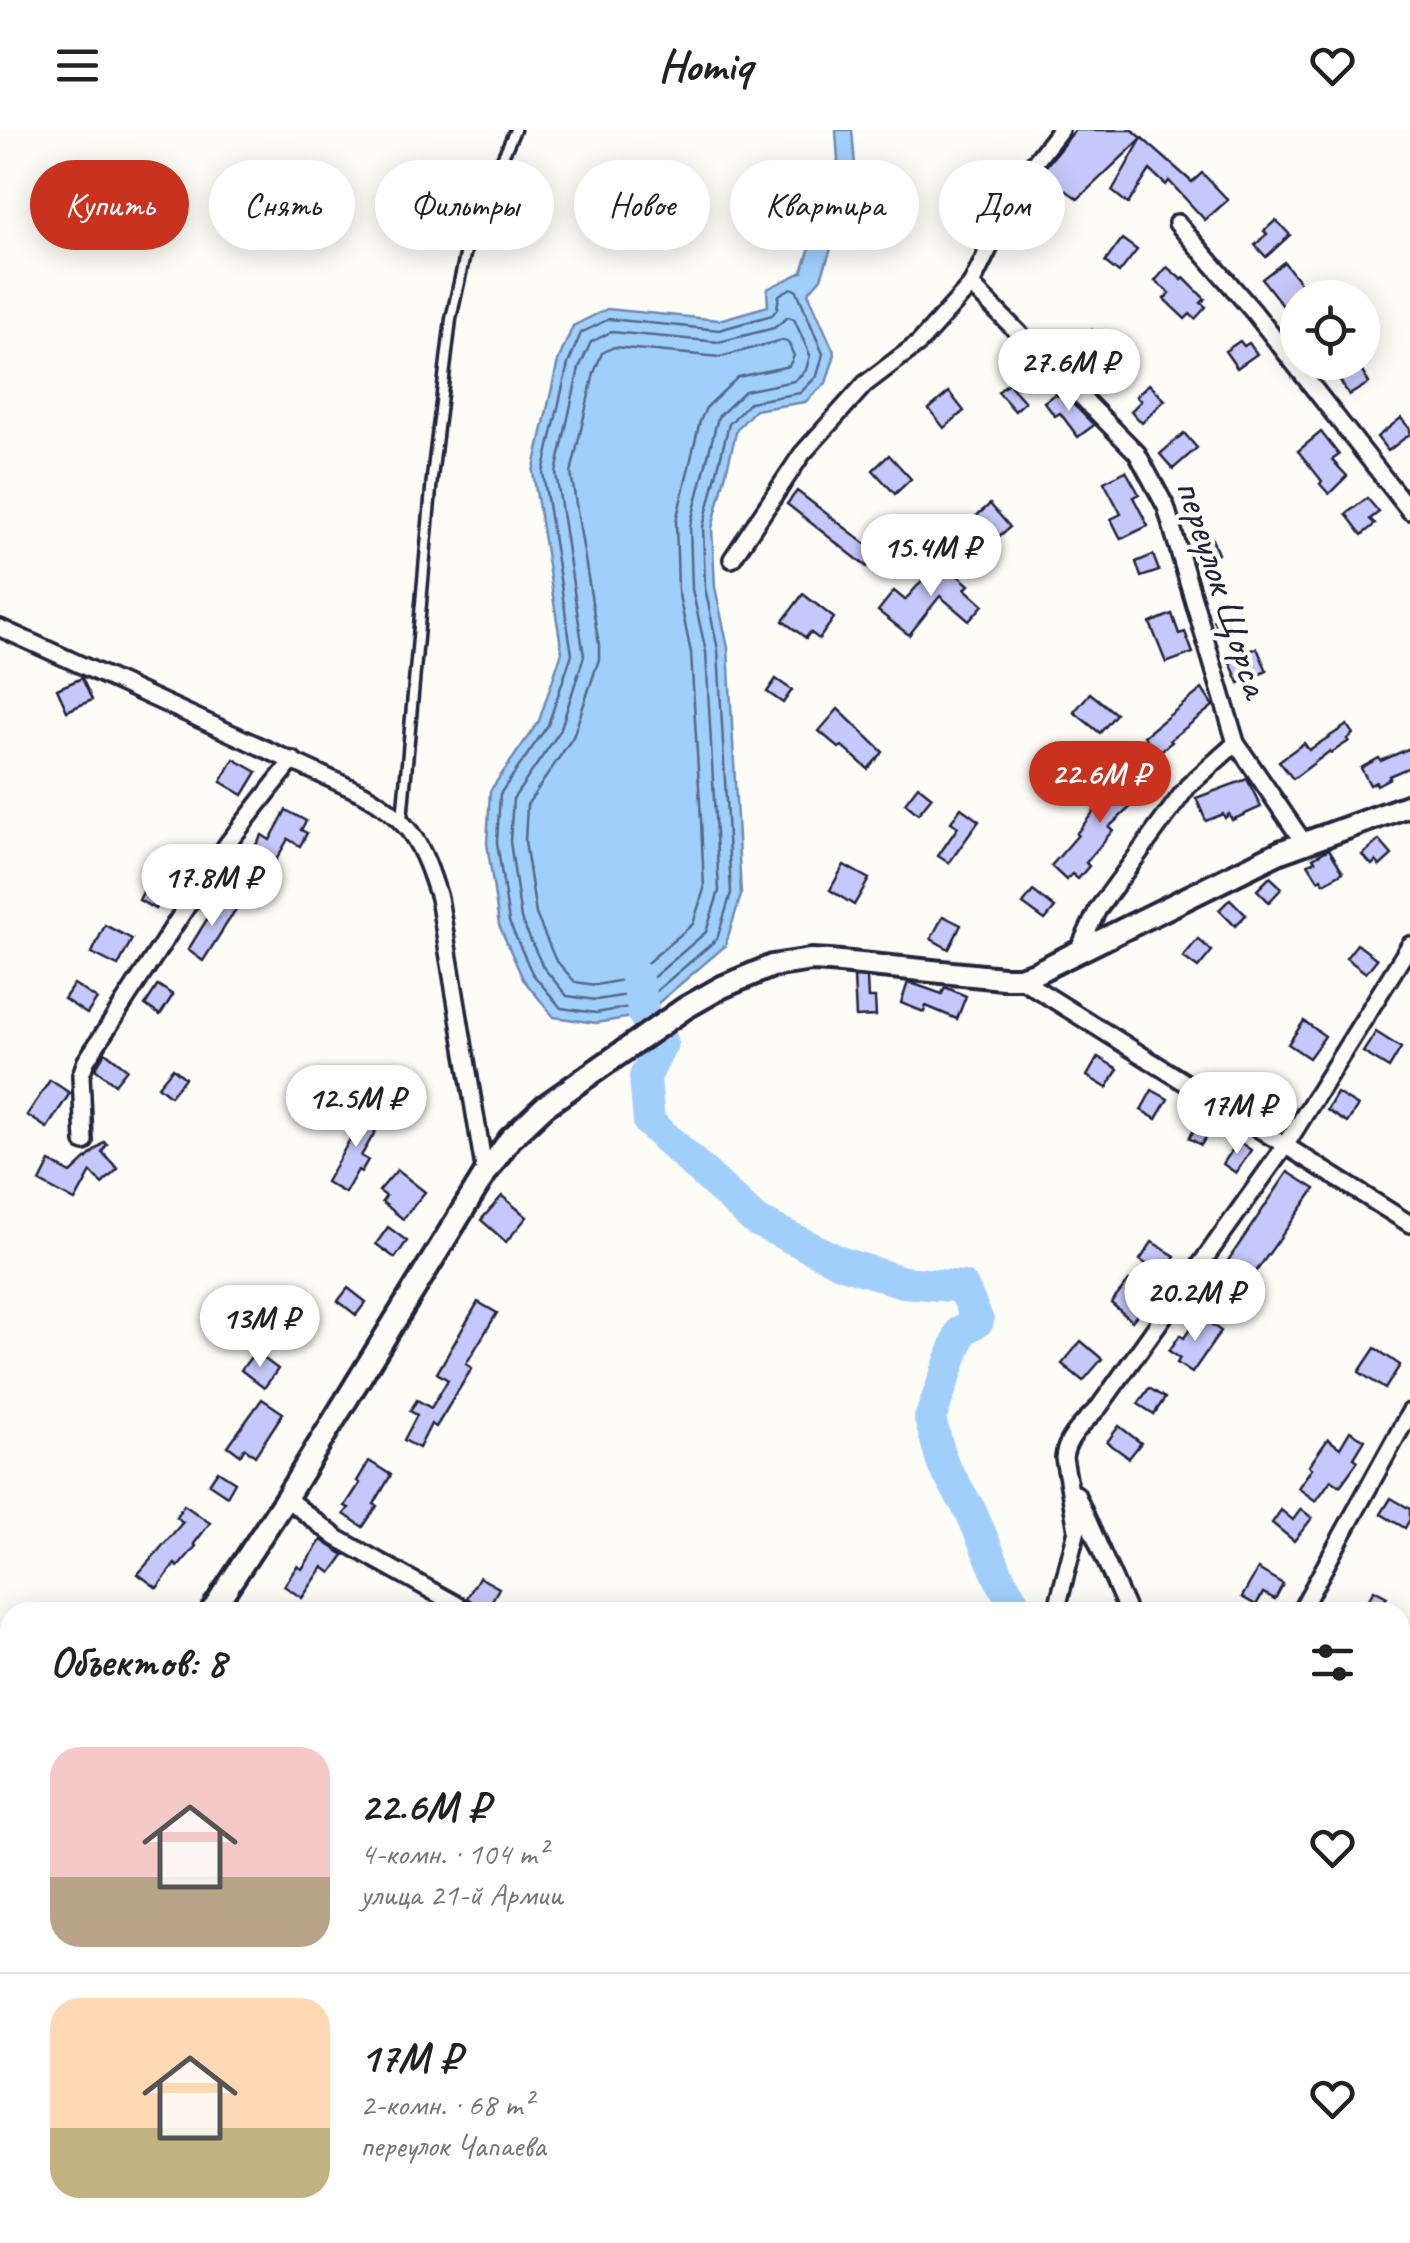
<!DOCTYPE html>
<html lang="ru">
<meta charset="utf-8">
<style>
:root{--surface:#fff;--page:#f2f2f2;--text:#222;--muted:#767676;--line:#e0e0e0;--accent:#c8321e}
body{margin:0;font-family:Caveat,sans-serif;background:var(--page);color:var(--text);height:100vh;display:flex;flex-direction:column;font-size:38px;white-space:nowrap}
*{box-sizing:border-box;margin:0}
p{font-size:32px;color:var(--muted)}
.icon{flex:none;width:55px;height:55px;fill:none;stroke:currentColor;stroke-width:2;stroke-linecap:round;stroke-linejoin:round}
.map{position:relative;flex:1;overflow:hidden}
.panel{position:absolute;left:0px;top:1472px;width:1410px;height:642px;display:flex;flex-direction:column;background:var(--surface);border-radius:30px 30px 0 0;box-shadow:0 5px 25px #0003}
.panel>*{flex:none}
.banner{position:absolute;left:30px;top:30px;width:1350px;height:90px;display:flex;gap:20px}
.buttons{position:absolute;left:1280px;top:150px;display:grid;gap:20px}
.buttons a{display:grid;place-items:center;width:100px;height:100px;border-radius:50%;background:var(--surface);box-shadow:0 5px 25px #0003;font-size:50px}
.price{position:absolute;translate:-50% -85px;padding:0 22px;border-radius:35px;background:#fff;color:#222;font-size:32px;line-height:65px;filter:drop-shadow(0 2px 5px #0008)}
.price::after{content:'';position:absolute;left:50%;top:60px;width:30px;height:22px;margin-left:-15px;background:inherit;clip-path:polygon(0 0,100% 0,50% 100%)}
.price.on{background:var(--accent);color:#fff}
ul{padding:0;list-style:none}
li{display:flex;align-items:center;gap:30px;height:250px;padding:0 50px}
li+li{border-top:2px solid var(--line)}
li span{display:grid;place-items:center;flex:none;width:280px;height:200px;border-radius:30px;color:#555}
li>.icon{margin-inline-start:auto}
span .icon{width:120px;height:120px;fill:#fffc;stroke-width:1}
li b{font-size:42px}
h2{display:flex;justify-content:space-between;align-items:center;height:120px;padding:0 50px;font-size:42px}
.tag{padding:0 35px;border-radius:45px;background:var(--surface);box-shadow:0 5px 25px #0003;font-size:35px;line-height:90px}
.tag.on{background:var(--accent);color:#fff}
header{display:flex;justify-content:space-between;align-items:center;height:130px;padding:0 50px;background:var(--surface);font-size:45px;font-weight:600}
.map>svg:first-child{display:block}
.water{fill:#a1cffc;stroke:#6e8aaf;stroke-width:2.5}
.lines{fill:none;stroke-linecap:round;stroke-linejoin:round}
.shore{stroke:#556788;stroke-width:2.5}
.stream{stroke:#6e8aaf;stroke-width:5}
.river{stroke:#a1cffc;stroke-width:32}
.building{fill:#c5c8fa;stroke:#22223b;stroke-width:2.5}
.lane-casing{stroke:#22223b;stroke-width:15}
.street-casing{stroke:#22223b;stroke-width:22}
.secondary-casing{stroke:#22223b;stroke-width:28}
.lane{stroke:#fdfcf7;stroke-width:8}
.street{stroke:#fdfcf7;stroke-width:15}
.secondary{stroke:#fdfcf7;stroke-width:20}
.labels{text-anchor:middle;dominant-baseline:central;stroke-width:9;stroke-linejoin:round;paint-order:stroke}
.street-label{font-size:42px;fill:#22223b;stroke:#fdfcf7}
</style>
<header><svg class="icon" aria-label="menu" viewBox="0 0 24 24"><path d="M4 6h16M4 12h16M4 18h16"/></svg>Homiq<svg class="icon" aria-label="heart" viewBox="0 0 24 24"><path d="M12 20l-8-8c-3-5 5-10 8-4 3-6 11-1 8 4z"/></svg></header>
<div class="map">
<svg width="1410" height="2113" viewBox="0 0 1410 2113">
<rect width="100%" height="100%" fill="#fdfcf7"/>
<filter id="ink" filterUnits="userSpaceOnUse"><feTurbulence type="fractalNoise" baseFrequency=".01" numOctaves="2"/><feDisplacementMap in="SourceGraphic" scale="20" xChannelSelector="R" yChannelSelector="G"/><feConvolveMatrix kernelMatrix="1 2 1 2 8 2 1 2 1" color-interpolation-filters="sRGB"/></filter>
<g filter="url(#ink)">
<polygon class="water" points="836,0 852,0 855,36 853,54 821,148 808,163 835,224 826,253 805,272 755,280 737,299 712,398 715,457 728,518 741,765 725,816 644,885 596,893 554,887 523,849 499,795 487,713 490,661 539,591 562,522 533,342 558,231 573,196 607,179 719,190 768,176 767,159 802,142 838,31"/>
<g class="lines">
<g class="shore">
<polygon points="791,158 797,161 823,224 817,246 800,263 750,272 729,294 703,397 705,458 718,520 731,763 717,809 640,875 596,883 561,878 532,843 509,792 497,712 500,664 548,595 572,524 543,343 568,234 581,203 609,189 719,200 772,185 777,179 779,165"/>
<polygon points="788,187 794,189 810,225 806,240 794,251 745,261 718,287 690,396 692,459 706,522 719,761 706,802 634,864 596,870 567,866 543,837 521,789 510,711 513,669 560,601 584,526 556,343 579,238 591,212 611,202 719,212 774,198"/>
<polygon points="783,210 788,212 794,226 789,236 738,247 706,278 700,291 676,391 678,460 691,523 701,690 704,759 693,794 628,849 596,855 575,852 555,829 536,784 525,711 527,675 573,607 599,529 599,515 571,343 594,243 602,223 614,217 720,227"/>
</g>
<polyline class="stream" points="1337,2105 1343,2113"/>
<polyline class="river" points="634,843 637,848 644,885 662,913 645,947 649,992 755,1090 842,1133 903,1152 963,1157 978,1191 961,1201 930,1289 943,1335 971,1382 1000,1449 1018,1480"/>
</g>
<g class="building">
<polygon points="1075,0 1133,0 1142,8 1078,69 1061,57 1053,71 1033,59 1039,45"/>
<polygon points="1142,8 1192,52 1202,43 1228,70 1205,90 1169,51 1166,55 1150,40 1128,74 1112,61"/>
<polygon points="1276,90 1290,105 1266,127 1255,115 1267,104 1264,101"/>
<polygon points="1122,109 1137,120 1119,143 1105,132"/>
<polygon points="1284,132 1303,156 1298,160 1298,195 1262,149"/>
<polygon points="1167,137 1182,150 1184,148 1205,169 1201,173 1206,177 1195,189 1190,184 1185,189 1164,169 1170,163 1155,151"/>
<polygon points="1092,200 1113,223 1094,242 1072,219"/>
<polygon points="1240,211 1244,216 1249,213 1257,224 1237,238 1225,221"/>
<polygon points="1356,232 1369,253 1349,265 1336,244"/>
<polygon points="1008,253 1025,272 1015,281 998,262"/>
<polygon points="1149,254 1165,270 1142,293 1131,281 1141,271 1136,266"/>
<polygon points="949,262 964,281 944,298 929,279"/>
<polygon points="1062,263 1094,295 1078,307 1060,283 1055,286 1044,272 1055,264 1057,266"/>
<polygon points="1401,288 1410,299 1410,304 1388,321 1377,307"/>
<polygon points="1321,302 1339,325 1332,330 1347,346 1329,364 1320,354 1322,351 1298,321"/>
<polygon points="1184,303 1197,318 1173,339 1160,324"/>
<polygon points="889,325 911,349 895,364 873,340"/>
<polygon points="1126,341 1139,364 1133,367 1148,396 1121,409 1111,389 1121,384 1104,352"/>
<polygon points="797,361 878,423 867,437 787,374"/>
<polygon points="1367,368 1379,382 1370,389 1375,394 1362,405 1346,384"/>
<polygon points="990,374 1010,397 991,413 972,390"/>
<polygon points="1212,409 1218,424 1198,433 1192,418"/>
<polygon points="1153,425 1159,441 1141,447 1136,432"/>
<polygon points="940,430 969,455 965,459 983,475 969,491 940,466 909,505 878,481 894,461 905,470"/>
<polygon points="803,464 834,488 819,509 810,502 806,508 783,491"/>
<polygon points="1238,480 1244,495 1220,505 1214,490"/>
<polygon points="1172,484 1179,504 1185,502 1193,523 1166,533 1150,493"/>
<polygon points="1257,518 1267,541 1239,553 1229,530"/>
<polygon points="82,548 92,570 67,581 57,559"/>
<polygon points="776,549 792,560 783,573 767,562"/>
<polygon points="1202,559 1213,576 1170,610 1172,612 1158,623 1144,606"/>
<polygon points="1090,563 1116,584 1100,603 1074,582"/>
<polygon points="838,579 883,622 868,639 842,616 839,618 819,601"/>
<polygon points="1347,595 1353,604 1347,609 1349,611 1331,623 1330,621 1293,649 1279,631 1304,613 1309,620"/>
<polygon points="1410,618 1410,637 1389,646 1390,648 1377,655 1376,652 1370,655 1361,638 1379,628 1381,631"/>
<polygon points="234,629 257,642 243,665 221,652"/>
<polygon points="1134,640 1151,658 1109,697 1113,700 1086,733 1089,736 1078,749 1072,744 1066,750 1051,736 1078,705 1076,704 1106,666"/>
<polygon points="1247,649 1261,677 1232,690 1229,684 1225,688 1223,684 1206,691 1196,668"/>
<polygon points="918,656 932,667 918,684 905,673"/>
<polygon points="961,678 979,691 949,733 938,726 958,697 951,692"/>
<polygon points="286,680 306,691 301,700 307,703 300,716 288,709 271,739 249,726 262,705 270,710"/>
<polygon points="1379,710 1392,725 1380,736 1376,731 1372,735 1362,725"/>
<polygon points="1329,719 1343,742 1324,753 1321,748 1318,750 1308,734 1315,731 1313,728"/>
<polygon points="169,733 185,743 175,759 159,750"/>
<polygon points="844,735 869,749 854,775 830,760"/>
<polygon points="1270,747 1282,758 1269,772 1257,760"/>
<polygon points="147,754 164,763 155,779 139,770"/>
<polygon points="1033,761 1055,778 1045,790 1023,774"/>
<polygon points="220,768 236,779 203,831 188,820"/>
<polygon points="1230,769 1246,785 1235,796 1219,780"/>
<polygon points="943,786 961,795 949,819 931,809"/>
<polygon points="105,795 132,809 118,836 92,823"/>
<polygon points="1198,809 1212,821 1198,838 1183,827"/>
<polygon points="1357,814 1377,829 1366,843 1346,828"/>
<polygon points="854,847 867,848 868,868 875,868 876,886 856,887"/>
<polygon points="908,852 942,864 945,857 966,866 957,889 926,876 924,882 901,873"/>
<polygon points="74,854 97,869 87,884 64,869"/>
<polygon points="158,855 173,865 160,885 145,875"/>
<polygon points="1304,891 1325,906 1309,928 1288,914"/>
<polygon points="1376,902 1401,918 1389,938 1363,922"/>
<polygon points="105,922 127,939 115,954 95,939"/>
<polygon points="1098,927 1118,939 1107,958 1087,946"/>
<polygon points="173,938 185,948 170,966 158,956"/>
<polygon points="50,950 70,963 47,998 27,985"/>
<polygon points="1264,950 1290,967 1273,992 1252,978 1260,966 1255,963"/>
<polygon points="1152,960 1168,969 1156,989 1141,980"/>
<polygon points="1337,963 1358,976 1347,993 1327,980"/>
<polygon points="370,974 386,983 361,1026 368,1030 361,1042 358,1040 345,1063 326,1052"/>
<polygon points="1201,989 1213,996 1201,1015 1189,1008"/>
<polygon points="1238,1011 1251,1020 1236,1043 1223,1034"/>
<polygon points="104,1012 107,1014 102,1022 118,1039 102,1054 91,1042 75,1071 40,1052 50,1032 71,1043"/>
<polygon points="397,1040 425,1062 403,1089 382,1072 386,1066 379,1061"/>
<polygon points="1288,1042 1315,1059 1245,1157 1226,1144 1230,1139 1225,1135"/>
<polygon points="502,1066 527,1087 506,1112 481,1090"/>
<polygon points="388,1097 407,1111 395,1128 376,1114"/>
<polygon points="1152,1112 1175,1126 1163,1145 1140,1130"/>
<polygon points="1129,1151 1150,1169 1132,1191 1111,1173"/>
<polygon points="348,1158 366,1172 356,1185 338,1171"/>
<polygon points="478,1172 497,1183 466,1234 472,1238 436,1297 431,1294 419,1318 404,1310 417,1285 410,1281 417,1270 431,1278 448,1250 437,1243"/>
<polygon points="1199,1186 1221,1201 1192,1243 1177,1233 1180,1228 1169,1221 1180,1205 1184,1208"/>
<polygon points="1081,1211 1102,1229 1083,1251 1062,1234"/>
<polygon points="1375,1218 1400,1235 1385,1259 1359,1242"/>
<polygon points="255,1222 278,1239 264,1258 241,1240"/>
<polygon points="1149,1258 1165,1268 1154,1284 1138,1274"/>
<polygon points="262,1269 283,1283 255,1326 245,1318 240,1325 228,1316"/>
<polygon points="1119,1296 1141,1313 1129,1328 1107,1312"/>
<polygon points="1350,1301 1365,1310 1354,1328 1358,1331 1340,1356 1331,1350 1316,1371 1298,1358 1312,1338 1309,1336 1328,1309 1340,1318"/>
<polygon points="369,1331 391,1345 374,1374 377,1376 363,1397 344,1384 349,1378 345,1376 360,1353 357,1351"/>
<polygon points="218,1341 235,1352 227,1366 209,1354"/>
<polygon points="1391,1368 1410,1379 1410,1389 1405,1398 1381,1384"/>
<polygon points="184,1375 210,1393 194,1414 196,1416 178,1437 175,1434 157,1458 138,1444 183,1392 176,1387"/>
<polygon points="1301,1379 1312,1388 1294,1411 1272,1393 1281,1380 1293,1390"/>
<polygon points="321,1410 344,1425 331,1443 323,1437 302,1468 284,1456 297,1436 302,1439"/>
<polygon points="1258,1439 1283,1454 1275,1469 1263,1463 1256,1475 1242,1467"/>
<polygon points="479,1447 499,1458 486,1481 467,1468"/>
<polygon points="1374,1460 1387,1467 1378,1482 1362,1482"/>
</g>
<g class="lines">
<g class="lane-casing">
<polyline id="lane" points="402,690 432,348 451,189 467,116 482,72 515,0"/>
</g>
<g class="street-casing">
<g id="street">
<polyline points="1177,93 1253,181 1410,381"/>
<polyline points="971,155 1137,323 1166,377 1236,613 1304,713"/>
<polyline points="732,429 802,324 865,254 919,213 971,155 1025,45 1060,0"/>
<path d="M0,498L364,664C412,691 423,717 439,768L485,1044"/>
<polyline points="1077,823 1098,779 1188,656 1236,613"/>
<polyline points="1019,848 1410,1094"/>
<polyline points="84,1012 81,945 86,931 228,713 293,630"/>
<polyline points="1076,1364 1128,1482"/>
<polyline points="286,1368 337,1408 470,1482"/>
<path d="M1056,1482L1077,1400L1064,1328C1066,1307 1085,1292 1099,1277L1285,1016L1410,815"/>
<polyline points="1300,1482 1410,1282"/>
<polyline points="1400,1570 1410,1575"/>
<polyline points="0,1625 10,1633"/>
<polyline points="1400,1728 1410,1710"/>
<polyline points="1400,1895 1410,1884"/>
<polyline points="0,1897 10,1906"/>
<polyline points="242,2105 250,2113"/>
<polyline points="562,2105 572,2113"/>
<polyline points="931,2113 939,2105"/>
</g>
</g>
<g class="secondary-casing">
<g id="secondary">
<polyline points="211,1482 286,1368 485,1044 510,1009 545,976 685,878 722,857 772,836 811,830 830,831 1003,848 1019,848 1035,843 1280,722 1410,675"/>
<polyline points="0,1782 10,1769"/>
<polyline points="530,2113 536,2105"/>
</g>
</g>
<use href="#lane" class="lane"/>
<use href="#street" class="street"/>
<use href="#secondary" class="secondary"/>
</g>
</g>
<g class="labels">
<g class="street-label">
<text transform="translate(1223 458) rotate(72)">переулок Щорса</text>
</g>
</g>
</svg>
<div class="buttons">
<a><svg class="icon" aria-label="locate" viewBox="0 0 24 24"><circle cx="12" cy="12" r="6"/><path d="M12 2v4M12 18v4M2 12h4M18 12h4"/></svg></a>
</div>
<b class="price" style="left:1069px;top:284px">27.6M ₽</b>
<b class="price" style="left:931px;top:469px">15.4M ₽</b>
<b class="price on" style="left:1100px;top:696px">22.6M ₽</b>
<b class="price" style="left:212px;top:799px">17.8M ₽</b>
<b class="price" style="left:356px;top:1020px">12.5M ₽</b>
<b class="price" style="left:1237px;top:1027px">17M ₽</b>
<b class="price" style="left:1195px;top:1214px">20.2M ₽</b>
<b class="price" style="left:260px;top:1240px">13M ₽</b>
<div class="banner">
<a class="tag on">Купить</a>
<a class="tag">Снять</a>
<a class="tag">Фильтры</a>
<a class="tag">Новое</a>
<a class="tag">Квартира</a>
<a class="tag">Дом</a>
</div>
<section class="panel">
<h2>Объектов: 8<svg class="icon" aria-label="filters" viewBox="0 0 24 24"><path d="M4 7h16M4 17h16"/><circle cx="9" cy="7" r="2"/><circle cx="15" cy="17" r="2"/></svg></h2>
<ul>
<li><span style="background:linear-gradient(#f6c9c9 65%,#b9a48a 0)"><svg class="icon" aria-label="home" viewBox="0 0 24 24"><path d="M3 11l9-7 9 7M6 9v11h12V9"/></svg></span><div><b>22.6M ₽</b><p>4-комн. · 104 m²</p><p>улица 21-й Армии</p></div><svg class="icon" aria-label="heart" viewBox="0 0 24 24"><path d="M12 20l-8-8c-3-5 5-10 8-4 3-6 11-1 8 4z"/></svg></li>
<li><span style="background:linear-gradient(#ffd9b3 65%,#c2b280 0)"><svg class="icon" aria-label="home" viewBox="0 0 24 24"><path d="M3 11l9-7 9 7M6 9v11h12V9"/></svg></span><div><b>17M ₽</b><p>2-комн. · 68 m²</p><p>переулок Чапаева</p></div><svg class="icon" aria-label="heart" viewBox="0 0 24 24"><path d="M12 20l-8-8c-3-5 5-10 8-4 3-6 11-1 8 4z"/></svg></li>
</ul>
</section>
</div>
